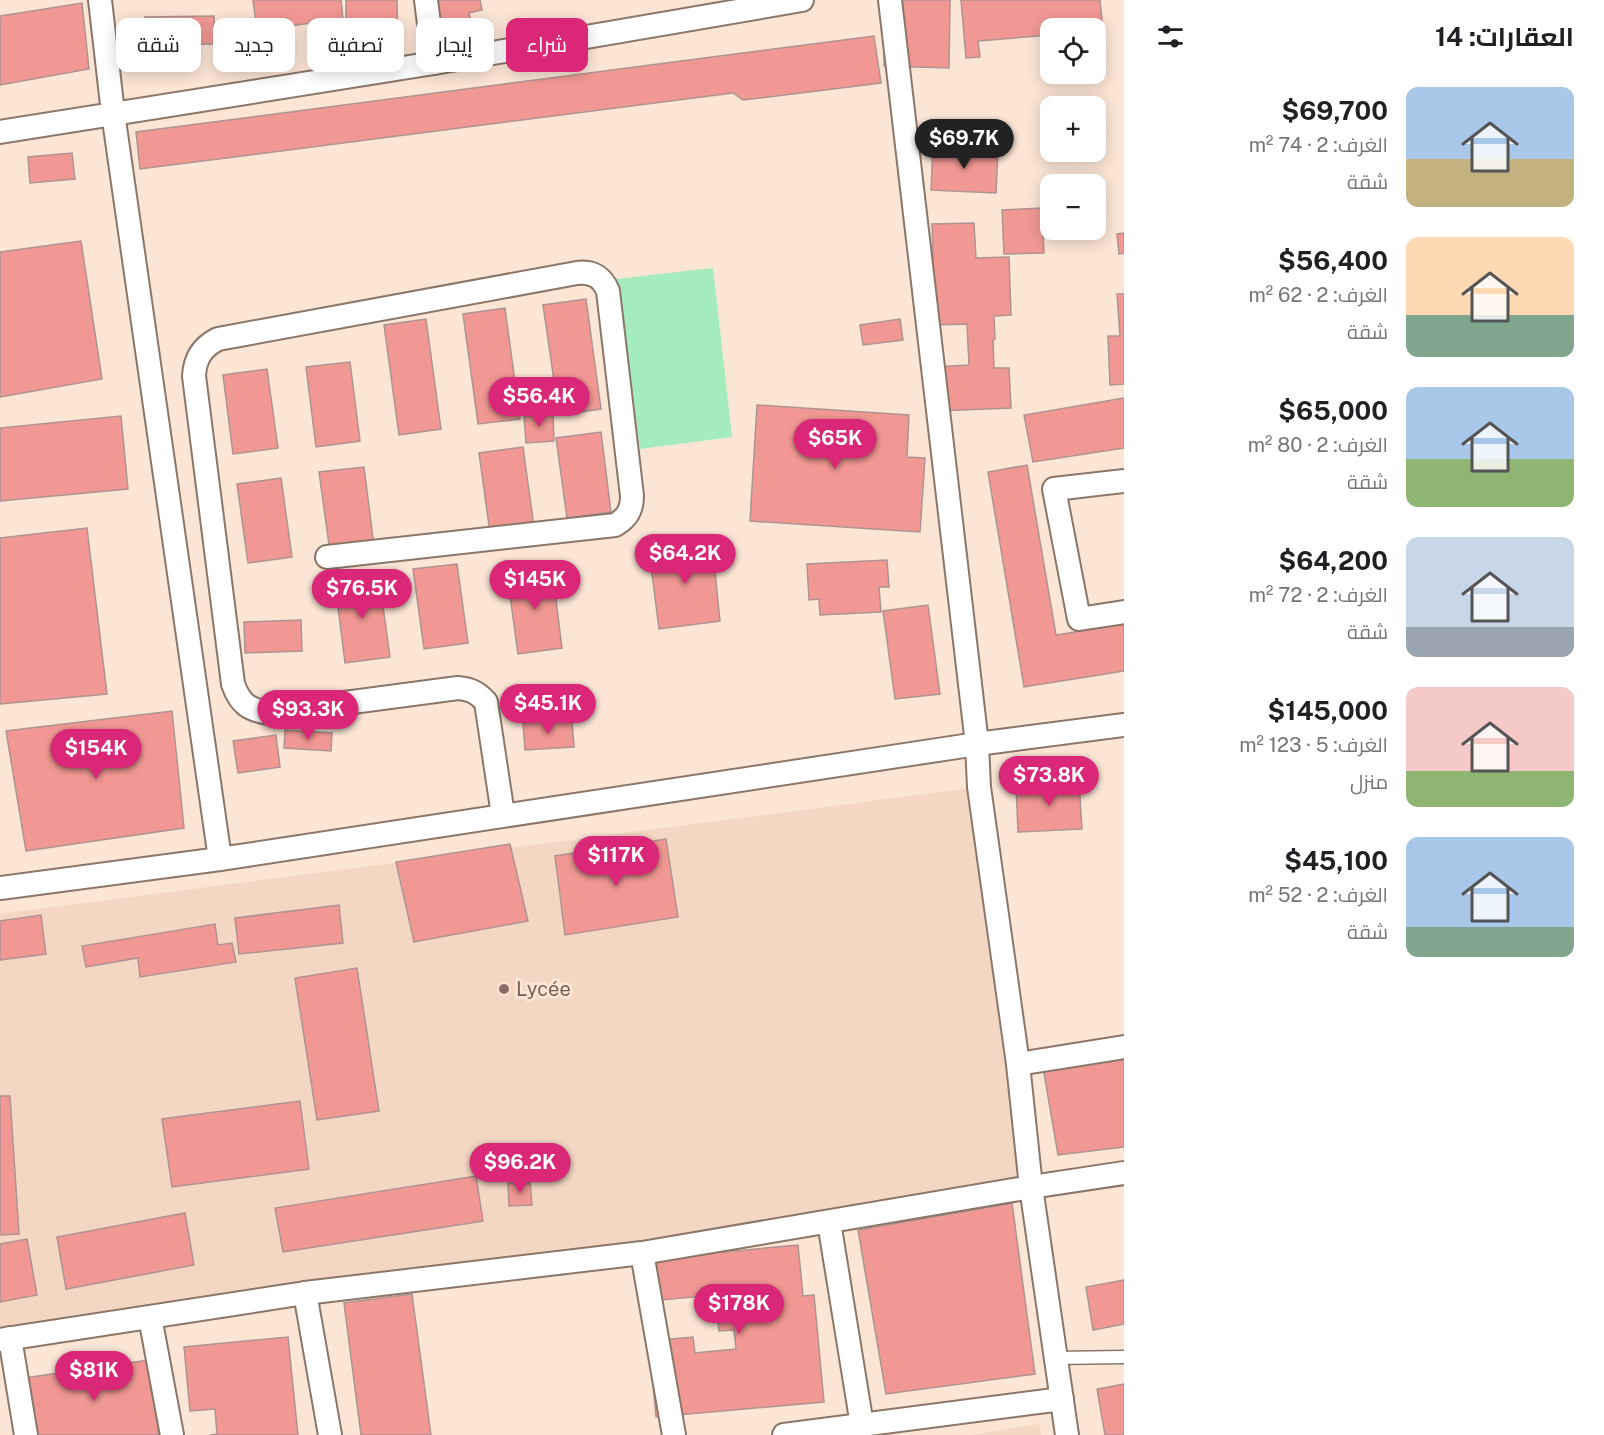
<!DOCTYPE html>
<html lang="ar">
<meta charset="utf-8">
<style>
:root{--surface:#fff;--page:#f6f6f6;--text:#202124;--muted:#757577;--accent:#db2777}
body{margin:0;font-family:"Public Sans",Cairo,sans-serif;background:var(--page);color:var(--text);direction:rtl;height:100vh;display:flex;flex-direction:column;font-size:22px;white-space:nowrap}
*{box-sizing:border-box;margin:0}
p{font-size:20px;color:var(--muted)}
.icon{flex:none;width:33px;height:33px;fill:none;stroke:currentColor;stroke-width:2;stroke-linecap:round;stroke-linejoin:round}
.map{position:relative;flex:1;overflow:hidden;direction:ltr}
.drawer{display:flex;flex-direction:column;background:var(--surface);width:480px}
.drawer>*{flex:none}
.hud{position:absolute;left:18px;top:18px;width:570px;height:54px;direction:rtl;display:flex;gap:12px}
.tools{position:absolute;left:1040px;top:18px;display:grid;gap:12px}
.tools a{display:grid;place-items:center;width:66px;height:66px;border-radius:12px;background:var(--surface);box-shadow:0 3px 15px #0003;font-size:30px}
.price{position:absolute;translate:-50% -51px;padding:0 14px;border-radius:21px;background:var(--accent);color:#fff;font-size:20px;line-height:39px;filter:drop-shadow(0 2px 3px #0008)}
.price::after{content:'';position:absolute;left:50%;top:36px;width:18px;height:14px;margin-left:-9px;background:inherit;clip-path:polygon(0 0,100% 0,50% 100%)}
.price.on{background:#222;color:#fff}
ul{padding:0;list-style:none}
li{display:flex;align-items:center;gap:18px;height:150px;padding:0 30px}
li span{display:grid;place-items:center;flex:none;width:168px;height:120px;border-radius:12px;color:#555}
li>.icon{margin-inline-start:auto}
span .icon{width:72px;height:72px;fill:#fffc;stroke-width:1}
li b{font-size:26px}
h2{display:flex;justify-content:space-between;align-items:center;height:72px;padding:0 30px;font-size:26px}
.tag{padding:0 21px;border-radius:12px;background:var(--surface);box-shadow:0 3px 15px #0003;font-size:21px;line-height:54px}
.tag.on{background:var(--accent);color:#fff}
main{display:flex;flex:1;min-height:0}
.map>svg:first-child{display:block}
.built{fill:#f4d7c3}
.green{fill:#a4ebbe}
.building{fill:#f29894;stroke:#ae9391;stroke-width:1.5}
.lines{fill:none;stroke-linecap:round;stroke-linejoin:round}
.lane-casing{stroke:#8b7769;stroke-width:15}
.street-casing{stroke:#8b7769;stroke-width:26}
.lane{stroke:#fff;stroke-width:12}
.street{stroke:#fff;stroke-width:22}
.education-dot{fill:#8d6e63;stroke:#fbe5d5;stroke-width:2}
.labels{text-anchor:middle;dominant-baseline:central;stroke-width:6;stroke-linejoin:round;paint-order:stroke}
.education-label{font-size:20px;fill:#785e54;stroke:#fbe5d5;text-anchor:start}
</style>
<main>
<section class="drawer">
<h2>العقارات: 14<svg class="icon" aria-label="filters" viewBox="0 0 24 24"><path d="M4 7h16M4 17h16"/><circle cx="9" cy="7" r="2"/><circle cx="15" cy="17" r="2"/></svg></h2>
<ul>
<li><span style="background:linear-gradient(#a9c7e8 60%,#c2b280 0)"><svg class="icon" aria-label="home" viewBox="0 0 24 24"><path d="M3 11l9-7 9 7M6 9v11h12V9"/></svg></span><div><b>$69,700</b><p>الغرف: 2 · 74 m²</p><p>شقة</p></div></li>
<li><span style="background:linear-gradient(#ffd9b3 65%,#7fa58c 0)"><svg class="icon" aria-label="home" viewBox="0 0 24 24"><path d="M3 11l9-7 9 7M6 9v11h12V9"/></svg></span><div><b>$56,400</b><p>الغرف: 2 · 62 m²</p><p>شقة</p></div></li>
<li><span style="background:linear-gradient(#a9c7e8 60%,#8fb573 0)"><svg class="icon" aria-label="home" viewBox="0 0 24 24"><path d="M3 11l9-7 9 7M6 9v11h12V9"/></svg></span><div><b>$65,000</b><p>الغرف: 2 · 80 m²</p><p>شقة</p></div></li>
<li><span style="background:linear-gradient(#c9d6e8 75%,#9aa5b1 0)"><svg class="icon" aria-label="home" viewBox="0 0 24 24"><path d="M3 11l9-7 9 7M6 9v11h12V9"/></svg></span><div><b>$64,200</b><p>الغرف: 2 · 72 m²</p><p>شقة</p></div></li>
<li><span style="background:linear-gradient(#f6c9c9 70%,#8fb573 0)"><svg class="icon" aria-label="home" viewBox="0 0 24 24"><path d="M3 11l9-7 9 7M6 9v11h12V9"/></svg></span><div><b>$145,000</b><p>الغرف: 5 · 123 m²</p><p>منزل</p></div></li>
<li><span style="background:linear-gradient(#a9c7e8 75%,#7fa58c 0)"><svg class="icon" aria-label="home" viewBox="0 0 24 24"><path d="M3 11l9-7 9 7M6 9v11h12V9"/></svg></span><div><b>$45,100</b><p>الغرف: 2 · 52 m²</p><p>شقة</p></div></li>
</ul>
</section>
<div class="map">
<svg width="1124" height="1435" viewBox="0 0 1124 1435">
<rect width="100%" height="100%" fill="#fbe5d5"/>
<g class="built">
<polygon points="979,787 1031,1187 0,1330 0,914"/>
<polygon points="1039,1424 1041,1435 972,1435"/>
</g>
<polygon class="green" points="713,268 732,437 640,449 616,279"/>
<g class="building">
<polygon points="253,0 341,0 343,19 257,30"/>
<polygon points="346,0 397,0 398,45 346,45"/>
<polygon points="423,0 480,0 482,10 469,13 473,32 433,41"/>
<polygon points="885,0 950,0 949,68 884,66"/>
<polygon points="961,0 1100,0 1103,30 1095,31 1095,28 1050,28 1050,35 978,41 980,57 966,58"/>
<polygon points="82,3 89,69 0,85 0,16"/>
<polygon points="214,16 215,44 146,45 145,17"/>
<polygon points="874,36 881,83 743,100 733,93 140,169 136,132"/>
<polygon points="933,146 998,150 996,193 931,190"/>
<polygon points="72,153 75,179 30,183 28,157"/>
<polygon points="1042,208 1044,253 1004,254 1002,210"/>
<polygon points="974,223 976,258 1009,257 1011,315 994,316 995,339 993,340 994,368 1009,368 1011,408 937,411 935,367 969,365 967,324 935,325 932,224"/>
<polygon points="1124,233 1124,253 1119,254 1117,234"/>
<polygon points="81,241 102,379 0,397 0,252"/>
<polygon points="1117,294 1124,294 1124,384 1110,385 1108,336 1120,336"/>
<polygon points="586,299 601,409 559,415 543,305"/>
<polygon points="505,308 520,419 478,424 463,314"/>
<polygon points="426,319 441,429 399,435 384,325"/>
<polygon points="900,319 903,340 863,345 860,325"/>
<polygon points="350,362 360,441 316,447 306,367"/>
<polygon points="267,369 278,448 233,454 223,375"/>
<polygon points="1124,398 1124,448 1033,462 1024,415"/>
<polygon points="757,405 909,415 907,457 925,458 920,532 750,521"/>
<polygon points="553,414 554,441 526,443 524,416"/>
<polygon points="121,416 128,489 0,501 0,428"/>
<polygon points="601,432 611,512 567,518 556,438"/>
<polygon points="523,447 534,527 490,533 479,453"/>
<polygon points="1027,465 1056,635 1124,624 1124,671 1024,687 988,472"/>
<polygon points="364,467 374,546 330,552 319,472"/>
<polygon points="281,478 292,557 248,563 237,484"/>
<polygon points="87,528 107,694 0,704 0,538"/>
<polygon points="712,542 720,621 659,629 649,550"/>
<polygon points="887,560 889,587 879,587 881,612 820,615 819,599 809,600 807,564"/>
<polygon points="457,564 468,643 424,649 413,569"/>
<polygon points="552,568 562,648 518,654 507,574"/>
<polygon points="379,577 390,657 345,663 335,583"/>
<polygon points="928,605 940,694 895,699 883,611"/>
<polygon points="301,620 302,651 245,653 244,622"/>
<polygon points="172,711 184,828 26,851 6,731"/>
<polygon points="572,720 574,747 525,750 523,723"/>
<polygon points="285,730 332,733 331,751 284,748"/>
<polygon points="276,735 280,767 238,773 233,741"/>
<polygon points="1079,781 1082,829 1018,832 1016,784"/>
<polygon points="666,839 678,917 565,935 555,856"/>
<polygon points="510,844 528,921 414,942 396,862"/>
<polygon points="339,905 343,943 239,954 235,918"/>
<polygon points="41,915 46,954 0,960 0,921"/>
<polygon points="215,924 218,945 232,943 236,962 140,977 138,958 86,967 82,946"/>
<polygon points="357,968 379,1111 317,1120 295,978"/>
<polygon points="1124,1054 1124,1147 1058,1155 1043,1067"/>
<polygon points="0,1096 10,1096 19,1234 0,1235"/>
<polygon points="300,1101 309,1169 172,1187 162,1119"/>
<polygon points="476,1176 483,1221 283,1252 275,1208"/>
<polygon points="530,1182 532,1205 509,1206 508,1183"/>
<polygon points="1012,1203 1035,1374 886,1394 858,1230"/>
<polygon points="185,1213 194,1265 66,1289 57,1237"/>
<polygon points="27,1239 37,1295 0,1302 0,1244"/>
<polygon points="798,1245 803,1296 814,1295 824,1402 656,1417 649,1341 693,1337 695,1353 736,1349 734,1330 719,1331 717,1311 746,1308 745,1292 651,1301 647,1259"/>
<polygon points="1124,1280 1124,1324 1093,1330 1086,1287"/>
<polygon points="412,1294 431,1435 361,1435 344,1303"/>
<polygon points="288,1337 298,1435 210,1435 217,1434 215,1409 190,1411 184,1347"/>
<polygon points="148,1360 159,1435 32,1435 25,1378"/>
<polygon points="1124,1384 1124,1435 1105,1435 1097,1389"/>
</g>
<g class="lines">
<g class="lane-casing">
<polyline id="lane" points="1055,1358 1124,1357"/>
</g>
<g class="street-casing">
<g id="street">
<polyline points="100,0 113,113 220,859"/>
<polyline points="426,0 434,63"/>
<polyline points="890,0 977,744 979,787 1018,1064 1031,1187 1067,1435"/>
<polyline points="0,132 434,63 802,0"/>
<polyline points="1124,481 1054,489 1079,619 1124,612"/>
<path d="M327,557L615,525C627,518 632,510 632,496L608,291C602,277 592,271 577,273L218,339C202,347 195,358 194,376L233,684C240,704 249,710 269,713L458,688C471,689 478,693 486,702L503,815"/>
<polyline points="0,888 220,859 977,744 1124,725"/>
<polyline points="1018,1064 1124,1047"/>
<polyline points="829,1222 862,1425"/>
<polyline points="642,1253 674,1435"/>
<polyline points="305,1293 330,1435"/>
<polyline points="150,1317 172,1435"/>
<polyline points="10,1338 26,1435"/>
<polyline points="0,1340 305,1293 642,1253 1031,1187 1124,1173"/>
<polyline points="784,1435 1062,1399"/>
</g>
</g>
<use href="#lane" class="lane"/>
<use href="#street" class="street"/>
</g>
<circle class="education-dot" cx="504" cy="989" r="6"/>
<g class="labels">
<g class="education-label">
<text x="516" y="989">Lycée</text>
</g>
</g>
</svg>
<div class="tools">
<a><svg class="icon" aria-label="locate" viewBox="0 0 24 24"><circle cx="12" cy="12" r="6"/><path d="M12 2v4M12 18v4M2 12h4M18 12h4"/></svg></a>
<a>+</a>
<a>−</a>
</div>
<b class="price on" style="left:964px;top:170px">$69.7K</b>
<b class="price" style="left:539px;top:428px">$56.4K</b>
<b class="price" style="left:835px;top:470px">$65K</b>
<b class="price" style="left:685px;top:585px">$64.2K</b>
<b class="price" style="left:535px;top:611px">$145K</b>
<b class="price" style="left:362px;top:620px">$76.5K</b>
<b class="price" style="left:548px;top:735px">$45.1K</b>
<b class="price" style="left:308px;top:741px">$93.3K</b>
<b class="price" style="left:96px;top:780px">$154K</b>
<b class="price" style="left:1049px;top:807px">$73.8K</b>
<b class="price" style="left:616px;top:887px">$117K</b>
<b class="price" style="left:520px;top:1194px">$96.2K</b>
<b class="price" style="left:739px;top:1335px">$178K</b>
<b class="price" style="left:94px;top:1402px">$81K</b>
<div class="hud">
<a class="tag on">شراء</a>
<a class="tag">إيجار</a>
<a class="tag">تصفية</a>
<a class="tag">جديد</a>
<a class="tag">شقة</a>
</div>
</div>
</main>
